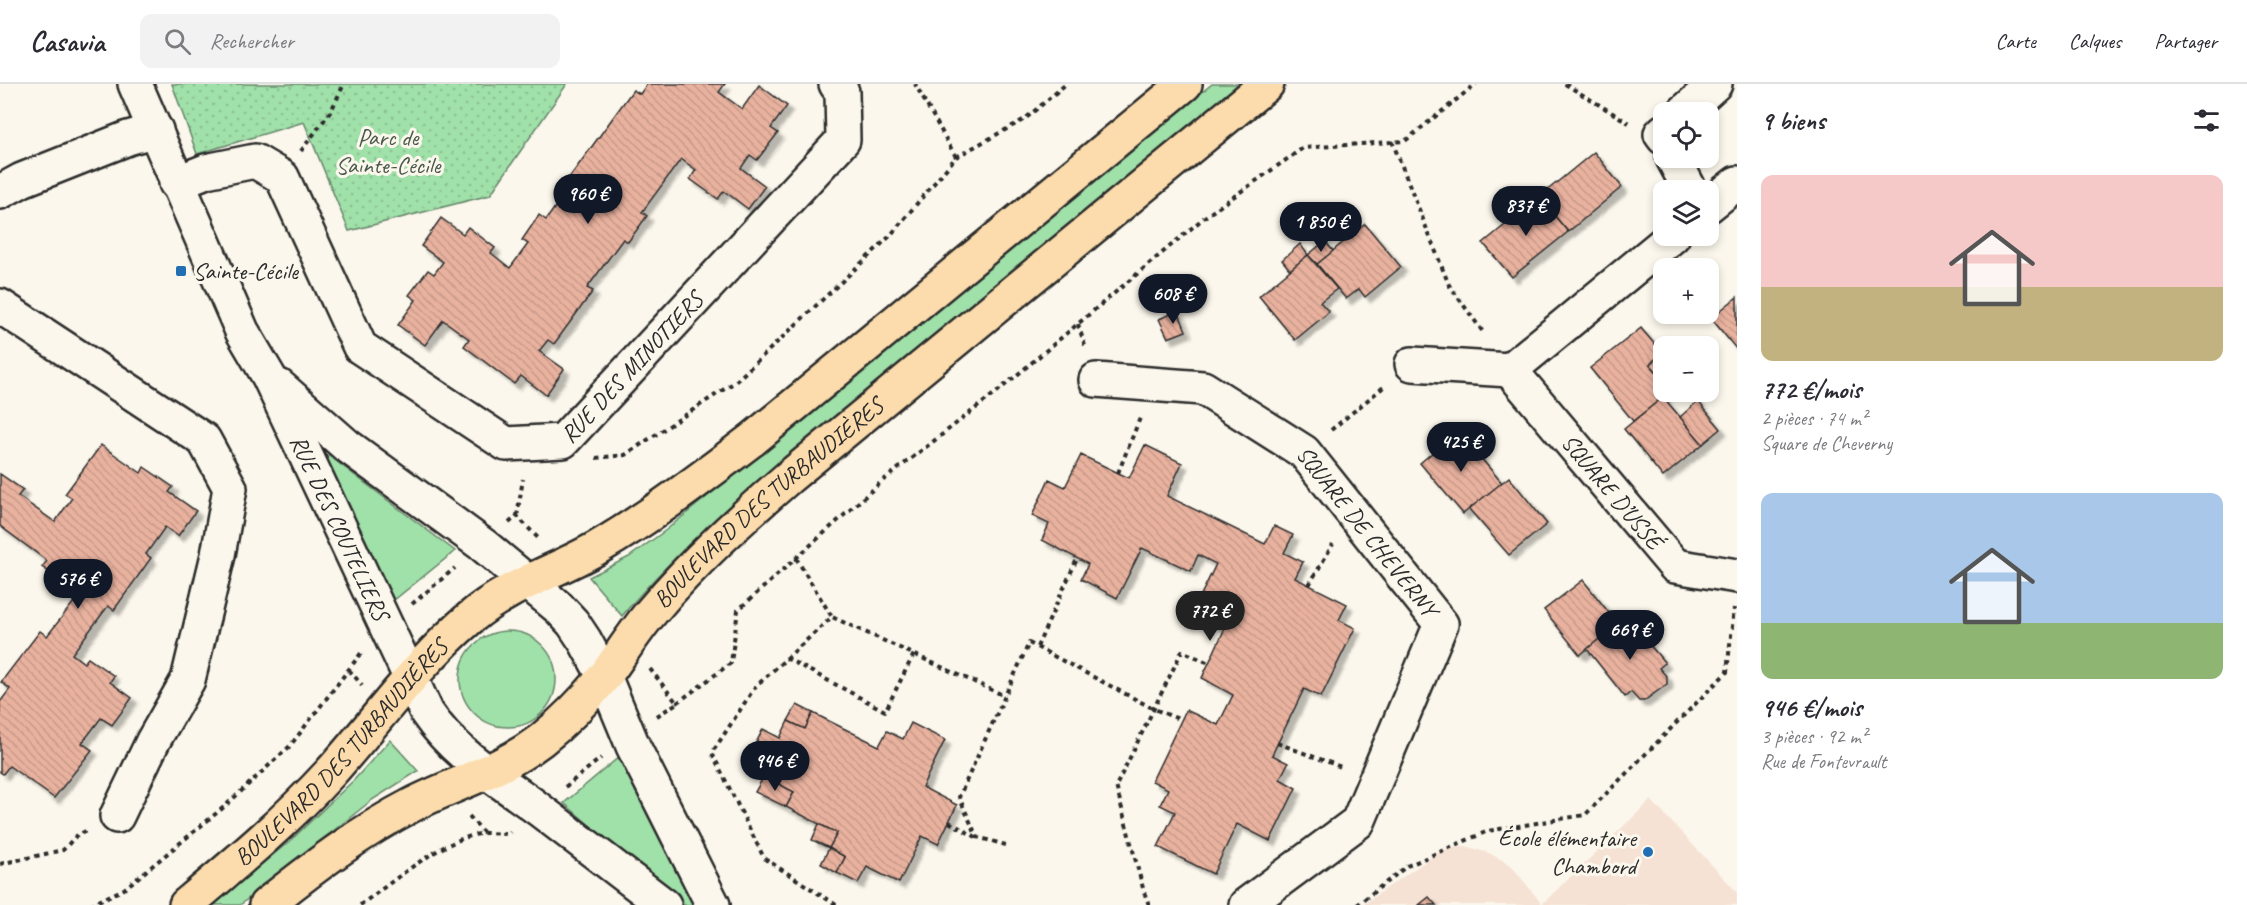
<!DOCTYPE html>
<html lang="fr">
<meta charset="utf-8">
<style>
:root{--surface:#fff;--page:#f2f2f3;--text:#2b2b33;--muted:#7c7c81;--line:#e1e1e2;--accent:#111827}
body{margin:0;font-family:Caveat,sans-serif;background:var(--page);color:var(--text);height:100vh;display:flex;flex-direction:column;font-size:22px;white-space:nowrap}
*{box-sizing:border-box;margin:0}
p{font-size:20px;color:var(--muted)}
.icon{flex:none;width:33px;height:33px;fill:none;stroke:currentColor;stroke-width:2;stroke-linecap:round;stroke-linejoin:round}
.map{position:relative;flex:1;overflow:hidden}
.panel{display:flex;flex-direction:column;background:var(--surface);width:510px}
.panel>*{flex:none}
.controls{position:absolute;left:1653px;top:18px;display:grid;gap:12px}
.controls a{display:grid;place-items:center;width:66px;height:66px;border-radius:12px;background:var(--surface);box-shadow:0 3px 9px #0003;font-size:30px}
.price{position:absolute;translate:-50% -51px;padding:0 14px;border-radius:21px;background:var(--accent);color:#fff;font-size:20px;line-height:39px;filter:drop-shadow(0 2px 3px #0008)}
.price::after{content:'';position:absolute;left:50%;top:36px;width:18px;height:14px;margin-left:-9px;background:inherit;clip-path:polygon(0 0,100% 0,50% 100%)}
.price.selected{background:#222;color:#fff}
ul{padding:0;list-style:none}
li{display:grid;align-content:center;gap:12px;height:318px;padding:0 24px}
li span{display:grid;place-items:center;height:186px;border-radius:12px;color:#555}
li>.icon{margin-inline-start:auto}
span .icon{width:108px;height:108px;fill:#fffc;stroke-width:1}
li b{font-size:26px}
h2{display:flex;justify-content:space-between;align-items:center;height:72px;padding:0 24px;font-size:26px}
header{display:flex;align-items:center;gap:36px;box-sizing:border-box;height:84px;padding:0 30px;background:var(--surface);border-bottom:2px solid var(--line)}
header strong{font-size:28px}
nav{display:flex;gap:33px;margin-inline-start:auto;font-size:21px}
.search{width:420px;height:54px;background:var(--page);display:flex;align-items:center;gap:15px;box-sizing:border-box;padding:0 21px;border-radius:12px;color:var(--muted);font-size:22px}
main{display:flex;flex:1;min-height:0}
.map>svg:first-child{display:block}
.built{fill:#f6e2d5}
.green{fill:#a0e0a9;stroke:#66866a;stroke-width:1.5}
.park{fill:url(#park-dots);stroke:#66866a;stroke-width:1.5}
.building{fill:url(#building-back-hatch);stroke:#2b2b2b;stroke-width:1.5;filter:url(#shadow)}
.lines{fill:none;stroke-linecap:round;stroke-linejoin:round}
.minor-casing{stroke:#2b2b2b;stroke-width:38}
.primary-casing{stroke:#2b2b2b;stroke-width:38}
.path{stroke:#2b2b2b;stroke-width:4;stroke-dasharray:4.5 4.5;stroke-linecap:butt}
.minor{stroke:#fbf7ec;stroke-width:33}
.primary{stroke:#fcdcac;stroke-width:33}
.poi-dot{fill:#1f6fb2;stroke:#fbf7ec;stroke-width:2}
.labels{text-anchor:middle;dominant-baseline:central;stroke-width:6;stroke-linejoin:round;paint-order:stroke}
.park-label{font-size:24px;fill:#48584a;stroke:#fbf7ec}
.poi-label{font-size:24px;fill:#2b2b2b;stroke:#fbf7ec;text-anchor:start}
.street-label{font-size:24px;fill:#2b2b2b;stroke:#fbf7ec}
</style>
<header>
<strong>Casavia</strong>
<div class="search"><svg class="icon" aria-label="search" viewBox="0 0 24 24"><circle cx="10" cy="10" r="6"/><path d="M15 15l6 6"/></svg>Rechercher</div>
<nav><a>Carte</a><a>Calques</a><a>Partager</a></nav>
</header>
<main>
<div class="map">
<svg width="1737" height="821" viewBox="0 0 1737 821">
<defs>
<pattern id="park-dots" width="8" height="8" patternUnits="userSpaceOnUse" patternTransform="scale(1.5)"><rect width="8" height="8" fill="#a0e0a9"/><path d="M2 2h.1M6 6h.1" fill="none" stroke="#8ac092" stroke-width="1.8" stroke-linecap="round"/></pattern>
<pattern id="building-back-hatch" width="6" height="6" patternUnits="userSpaceOnUse" patternTransform="scale(1.5)"><rect width="6" height="6" fill="#e9b29f"/><path d="M-1 5l2 2M0 0l6 6M5-1l2 2" fill="none" stroke="#c89989"/></pattern>
<filter id="shadow"><feDropShadow dx="5.5" dy="5.5" stdDeviation="1.5" flood-color="#0004"/></filter>
</defs>
<rect width="100%" height="100%" fill="#fbf7ec"/>
<filter id="ink" filterUnits="userSpaceOnUse"><feTurbulence type="fractalNoise" baseFrequency=".0167" numOctaves="2"/><feDisplacementMap in="SourceGraphic" scale="12" xChannelSelector="R" yChannelSelector="G"/><feConvolveMatrix kernelMatrix="1 2 1 2 8 2 1 2 1" color-interpolation-filters="sRGB"/></filter>
<g filter="url(#ink)">
<polygon class="built" points="1651,716 1737,808 1737,821 1362,821 1442,766 1465,762 1489,769 1511,781 1542,820"/>
<g class="green">
<path d="M1212,0H1241L748,407C702,448 661,484 622,532L589,493L629,473L666,446Z"/>
<polygon points="328,371 455,467 394,516 319,375"/>
<circle cx="508" cy="595" r="48"/>
<polygon points="390,656 418,687 372,716 240,821 212,821 291,756 354,696"/>
<polygon points="619,673 703,821 682,821 564,719"/>
</g>
<polygon class="park" points="172,0 567,0 490,111 349,147 304,38 197,70"/>
<g class="building">
<polygon points="647,0 725,0 719,8 742,25 759,1 787,22 771,44 778,49 757,76 750,71 741,84 765,102 748,125 724,107 718,115 690,95 696,86 681,75 642,128 647,132 628,158 623,155 587,204 593,207 554,260 548,256 539,267 564,285 546,311 521,292 514,300 464,262 469,255 443,236 425,261 398,241 416,216 409,211 428,186 434,190 443,178 421,162 441,134 463,150 468,143 495,164 491,169 510,184 528,160 522,156 539,131 546,136 565,109 561,105 633,6 640,10"/>
<polygon points="1594,68 1622,103 1568,148 1539,113"/>
<polygon points="1539,113 1568,148 1512,193 1483,159"/>
<polygon points="1365,140 1401,183 1365,213 1359,205 1346,215 1317,180"/>
<polygon points="1325,157 1333,167 1317,180 1308,171"/>
<polygon points="1300,160 1308,171 1290,186 1282,176"/>
<polygon points="1308,171 1337,205 1320,218 1329,228 1295,256 1259,212"/>
<polygon points="1737,213 1737,266 1711,234"/>
<polygon points="1178,227 1186,247 1168,254 1159,235"/>
<polygon points="1641,244 1662,269 1650,280 1664,296 1664,308 1670,308 1633,337 1590,284"/>
<polygon points="1659,272 1664,278 1664,296 1650,280"/>
<polygon points="1663,313 1703,360 1663,393 1624,345"/>
<polygon points="1698,317 1721,345 1703,360 1680,333"/>
<polygon points="1458,347 1502,399 1463,430 1420,379"/>
<polygon points="101,361 141,389 144,383 173,403 169,408 196,427 178,452 165,443 146,470 151,474 114,526 108,522 72,570 84,579 88,574 114,592 110,598 132,614 112,641 101,634 82,659 92,666 54,714 9,682 3,690 0,688 0,618 10,605 1,598 40,547 47,552 85,504 74,497 69,502 42,483 47,477 0,442 0,390 23,406 18,412 55,438 72,414 65,410"/>
<polygon points="1145,361 1182,379 1167,412 1265,460 1274,442 1293,451 1284,469 1303,478 1295,494 1347,520 1339,536 1355,544 1321,613 1304,605 1272,671 1288,679 1280,695 1296,704 1270,757 1237,740 1213,790 1158,763 1175,728 1160,721 1168,705 1152,697 1186,626 1218,641 1233,611 1202,594 1225,544 1211,538 1218,521 1201,511 1216,480 1198,471 1191,487 1142,464 1117,514 1081,495 1088,480 1042,456 1049,440 1032,432 1049,395 1065,403 1081,371 1129,394"/>
<polygon points="1509,393 1547,440 1509,471 1469,425"/>
<polygon points="1583,496 1618,540 1580,571 1544,526"/>
<polygon points="1626,533 1665,579 1659,584 1667,593 1667,600 1644,617 1639,617 1631,608 1625,613 1587,565"/>
<polygon points="797,621 813,629 805,645 788,637"/>
<polygon points="813,629 879,662 887,647 903,655 911,639 945,656 922,703 957,721 938,760 922,752 899,799 867,783 858,799 837,789 845,773 829,764 837,749 786,723 794,708 744,683 763,645 780,654 788,637 805,645"/>
<polygon points="764,692 794,708 786,723 755,708"/>
<polygon points="819,740 837,749 829,764 812,756"/>
<polygon points="829,764 845,773 837,789 821,780"/>
<polygon points="1429,813 1436,821 1419,821"/>
</g>
<g class="lines">
<g class="minor-casing">
<g id="minor">
<path id="s1" d="M135,0L242,247L269,293L427,629C457,673 499,695 541,727C582,758 623,790 664,821"/>
<polyline points="1684,28 1715,0"/>
<polyline points="1664,47 1661,50 1664,54"/>
<polyline points="1673,74 1690,106"/>
<path id="s2" d="M176,99L206,87L255,77L282,93L360,263L506,360L563,357L843,56L842,8L836,0"/>
<polyline points="0,108 22,96 128,54 156,46"/>
<polyline points="1708,122 1737,99"/>
<path id="s3" d="M1673,152L1510,286L1675,482L1737,492"/>
<polyline points="0,222 204,356 230,404 218,471 188,596 153,657 117,732"/>
<polyline points="1412,280 1510,286"/>
<path id="s4" d="M1096,296L1203,304L1304,368L1441,540L1358,738L1246,821"/>
<polyline points="279,302 346,361 483,461 559,524 573,539 585,557 604,592 633,662 713,821"/>
</g>
</g>
<g class="primary-casing">
<g id="primary">
<path id="s5" d="M186,821C236,779 285,738 330,689C376,638 417,579 470,534C507,502 555,488 597,464C652,432 703,393 753,355L1185,0"/>
<path id="s6" d="M266,821C312,784 360,748 412,721C457,698 499,688 541,656C565,637 586,615 605,592C621,570 635,547 653,526C694,477 741,435 789,393L1267,0"/>
</g>
</g>
<g class="path">
<polyline points="1565,0 1629,39"/>
<polyline points="1392,57 1449,201 1483,248"/>
<polyline points="301,67 331,27 344,0"/>
<polyline points="956,73 1025,35 1066,0"/>
<polyline points="1078,240 1086,265"/>
<polyline points="1331,346 1386,301"/>
<polyline points="596,374 625,371 735,298 889,153 956,73 915,0"/>
<polyline points="1118,389 1140,334"/>
<polyline points="517,432 523,395"/>
<polyline points="509,439 517,432 538,454"/>
<polyline points="796,474 832,533"/>
<polyline points="1309,501 1333,460"/>
<polyline points="412,520 455,484"/>
<polyline points="1037,563 1077,475"/>
<polyline points="786,574 885,627 914,570"/>
<polyline points="650,585 677,619 657,632"/>
<polyline points="349,586 362,601"/>
<polyline points="677,619 731,579 738,526 881,398 998,307 1206,132 1303,64 1405,57 1476,0"/>
<polyline points="1277,659 1344,684"/>
<polyline points="565,703 601,674"/>
<polyline points="469,732 484,749"/>
<polyline points="949,738 976,753"/>
<polyline points="1006,761 977,753 959,713 1029,559 1154,625 1181,636"/>
<polyline points="0,780 63,766 76,752 86,747"/>
<polyline points="90,821 124,805 224,723 290,662 362,568"/>
<path d="M360,821C395,797 442,754 485,749C492,749 500,750 508,750L510,748"/>
<polyline points="836,821 764,774 712,669 755,603 832,533 1005,612"/>
<polyline points="1149,821 1144,808 1116,702 1182,567 1209,579"/>
<polyline points="1357,821 1407,782 1488,747 1585,731 1727,588 1734,524"/>
</g>
<use href="#minor" class="minor"/>
<use href="#primary" class="primary"/>
</g>
</g>
<g class="poi-dot">
<rect x="175" y="181" width="12" height="12" rx="3"/>
<circle cx="1648" cy="768" r="6"/>
</g>
<g class="labels">
<g class="park-label">
<text x="388" y="53">Parc de<tspan x="388" dy="28">Sainte-Cécile</tspan></text>
</g>
<g class="poi-label">
<text x="193" y="187">Sainte-Cécile</text>
<text x="1636" y="754" text-anchor="end">École élémentaire<tspan x="1636" dy="28">Chambord</tspan></text>
</g>
<g class="street-label">
<text stroke="none"><textPath href="#s2" startOffset="634">RUE DES MINOTIERS</textPath></text>
<text stroke="none"><textPath href="#s3" startOffset="370">SQUARE D’USSÉ</textPath></text>
<text stroke="none"><textPath href="#s6" startOffset="652">BOULEVARD DES TURBAUDIÈRES</textPath></text>
<text stroke="none"><textPath href="#s1" startOffset="489">RUE DES COUTELIERS</textPath></text>
<text stroke="none"><textPath href="#s4" startOffset="328">SQUARE DE CHEVERNY</textPath></text>
<text stroke="none"><textPath href="#s5" startOffset="218">BOULEVARD DES TURBAUDIÈRES</textPath></text>
</g>
</g>
</svg>
<div class="controls">
<a><svg class="icon" aria-label="locate" viewBox="0 0 24 24"><circle cx="12" cy="12" r="6"/><path d="M12 2v4M12 18v4M2 12h4M18 12h4"/></svg></a>
<a><svg class="icon" aria-label="layers" viewBox="0 0 24 24"><path d="M12 4l9 5-9 5-9-5zM3 14l9 5 9-5"/></svg></a>
<a>+</a>
<a>−</a>
</div>
<b class="price" style="left:588px;top:141px">960 €</b>
<b class="price" style="left:1526px;top:153px">837 €</b>
<b class="price" style="left:1321px;top:169px">1 850 €</b>
<b class="price" style="left:1173px;top:241px">608 €</b>
<b class="price" style="left:1461px;top:389px">425 €</b>
<b class="price" style="left:78px;top:526px">576 €</b>
<b class="price selected" style="left:1210px;top:558px">772 €</b>
<b class="price" style="left:1630px;top:577px">669 €</b>
<b class="price" style="left:775px;top:708px">946 €</b>
</div>
<section class="panel">
<h2>9 biens<svg class="icon" aria-label="filters" viewBox="0 0 24 24"><path d="M4 7h16M4 17h16"/><circle cx="9" cy="7" r="2"/><circle cx="15" cy="17" r="2"/></svg></h2>
<ul>
<li><span style="background:linear-gradient(#f6c9c9 60%,#c2b280 0)"><svg class="icon" aria-label="home" viewBox="0 0 24 24"><path d="M3 11l9-7 9 7M6 9v11h12V9"/></svg></span><div><b>772 €/mois</b><p>2 pièces · 74 m²</p><p>Square de Cheverny</p></div></li>
<li><span style="background:linear-gradient(#a9c7e8 70%,#8fb573 0)"><svg class="icon" aria-label="home" viewBox="0 0 24 24"><path d="M3 11l9-7 9 7M6 9v11h12V9"/></svg></span><div><b>946 €/mois</b><p>3 pièces · 92 m²</p><p>Rue de Fontevrault</p></div></li>
</ul>
</section>
</main>
